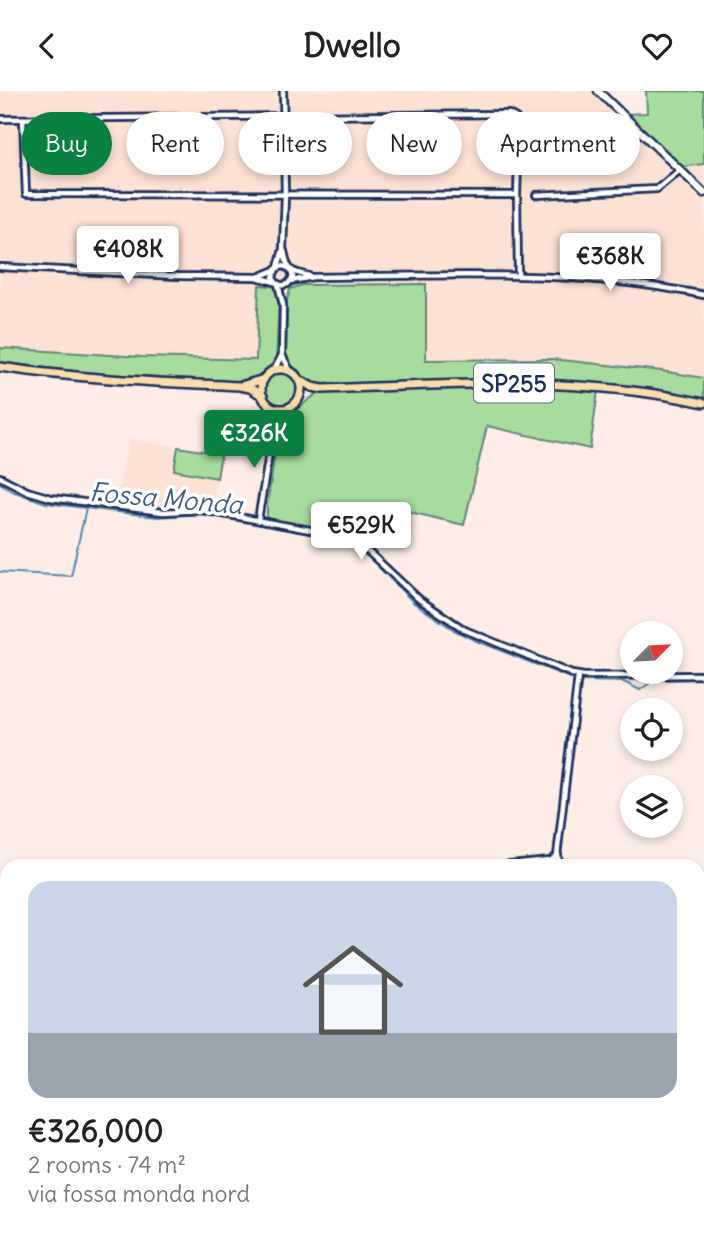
<!DOCTYPE html>
<meta charset="utf-8">
<style>
:root{--surface:#fff;--page:#f2f2f2;--text:#222;--muted:#767676;--accent:#0b8043}
body{margin:0;font-family:Delius,sans-serif;background:var(--page);color:var(--text);height:100vh;display:flex;flex-direction:column;font-size:26px;white-space:nowrap}
*{box-sizing:border-box;margin:0}
p{font-size:23px;color:var(--muted)}
.icon{flex:none;width:38px;height:38px;fill:none;stroke:currentColor;stroke-width:2;stroke-linecap:round;stroke-linejoin:round}
.map{position:relative;flex:1;overflow:hidden}
.drawer{position:absolute;left:0px;top:768px;width:705px;height:387px;display:flex;flex-direction:column;background:var(--surface);border-radius:21px 21px 0 0;box-shadow:0 4px 10px #0003}
.drawer>*{flex:none}
.guide{position:absolute;left:21px;top:21px;width:663px;height:63px;display:flex;gap:14px}
.needle{width:46px;rotate:66deg}
.controls{position:absolute;left:620px;top:530px;display:grid;gap:14px}
.controls a{display:grid;place-items:center;width:63px;height:63px;border-radius:50%;background:var(--surface);box-shadow:0 4px 10px #0003;font-size:35px}
.price{position:absolute;translate:-50% -60px;padding:0 16px;border-radius:7px;background:#fff;color:#222;font-size:23px;line-height:46px;filter:drop-shadow(0 2px 4px #0008)}
.price::after{content:'';position:absolute;left:50%;top:42px;width:21px;height:16px;margin-left:-10px;background:inherit;clip-path:polygon(0 0,100% 0,50% 100%)}
.price.active{background:var(--accent);color:#fff}
ul{padding:0;list-style:none}
li{display:grid;align-content:center;gap:14px;height:371px;padding:0 28px}
li span{display:grid;place-items:center;height:217px;border-radius:21px;color:#555}
li>.icon{margin-inline-start:auto}
span .icon{width:126px;height:126px;fill:#fffc;stroke-width:1}
li b{font-size:30px}
.tag{padding:0 24px;border-radius:32px;background:var(--surface);box-shadow:0 4px 10px #0003;font-size:24px;line-height:63px}
.tag.active{background:var(--accent);color:#fff}
header{display:flex;justify-content:space-between;align-items:center;height:91px;padding:0 28px;background:var(--surface);font-size:32px;font-weight:700}
.map>svg:first-child{display:block}
.built{fill:#fce1d4}
.green{fill:#a8dc9e;stroke:#62867e;stroke-width:2}
.lines{fill:none;stroke-linecap:round;stroke-linejoin:round}
.stream{stroke:#5888ad;stroke-width:2}
.river{stroke:#81c4e2;stroke-width:8}
.minor-casing{stroke:#1b2f5e;stroke-width:10}
.secondary-casing{stroke:#1b2f5e;stroke-width:11}
.primary-casing{stroke:#1b2f5e;stroke-width:12}
.minor{stroke:#fff;stroke-width:4.5}
.secondary{stroke:#fff;stroke-width:6}
.primary{stroke:#fbddab;stroke-width:7}
.labels{text-anchor:middle;dominant-baseline:central;stroke-width:7;stroke-linejoin:round;paint-order:stroke}
.shield{fill:#fff;stroke:#5f6d8e;stroke-width:2}
.shield-label{font-size:23px;font-weight:bold;fill:#1b2f5e}
.water-label{font-size:26px;font-style:italic;fill:#3a5c86;stroke:#fff}
</style>
<header><svg class="icon" aria-label="back" viewBox="0 0 24 24"><path d="M15 5l-7 7 7 7"/></svg>Dwello<svg class="icon" aria-label="heart" viewBox="0 0 24 24"><path d="M12 20l-8-8c-3-5 5-10 8-4 3-6 11-1 8 4z"/></svg></header>
<div class="map">
<svg width="704" height="1154" viewBox="0 0 704 1154">
<rect width="100%" height="100%" fill="#fdede6"/>
<filter id="ink" filterUnits="userSpaceOnUse"><feTurbulence type="fractalNoise" baseFrequency=".0143" numOctaves="2"/><feDisplacementMap in="SourceGraphic" scale="14" xChannelSelector="R" yChannelSelector="G"/><feConvolveMatrix kernelMatrix="1 2 1 2 8 2 1 2 1" color-interpolation-filters="sRGB"/></filter>
<g filter="url(#ink)">
<g class="built">
<polygon points="0,0 603,0 683,77 704,74 704,287 662,280 552,268 426,269 425,193 302,194 294,196 259,194 256,269 142,266 0,257"/>
<polygon points="129,348 221,363 212,417 200,415 173,419 160,419 116,414"/>
</g>
<g class="green">
<polygon points="646,0 704,0 704,73 683,76 626,23 647,22"/>
<polygon points="426,193 426,269 552,268 662,280 704,287 704,308 674,302 599,293 547,288 315,293 308,292 298,279 287,272 286,265 287,210 290,198 302,194"/>
<polygon points="259,194 272,195 278,199 279,209 276,271 268,276 259,285 243,291 89,282 0,271 0,257 142,266 256,269"/>
<circle cx="281" cy="298" r="17"/>
<path d="M530,296L598,300L590,358L487,335L464,434L381,414L368,457L345,443L267,427V414L280,330C286,323 293,322 299,317C308,309 313,304 324,300Z"/>
<polygon points="178,356 221,363 217,387 174,379"/>
</g>
<g class="lines">
<g class="stream">
<polyline points="0,392 12,400 46,412 157,426 202,423 327,446 348,451 366,463 414,512 454,539 476,550 575,589"/>
<polyline points="0,481 71,485 86,417"/>
<polyline points="580,590 624,591 640,599 654,589 704,588"/>
</g>
<g class="river">
<polyline points="698,944 704,940"/>
<polyline points="332,1148 333,1154"/>
<polyline points="140,1154 142,1148"/>
<polyline points="615,1154 616,1148"/>
</g>
<g class="minor-casing">
<g id="minor">
<polyline points="0,28 509,23 516,27 519,38 517,104 518,184"/>
<polyline points="23,28 26,103 517,104"/>
<polyline points="536,104 657,98 680,79"/>
<path d="M284,160C288,180 289,180 309,185"/>
<polyline points="0,176 178,185 257,186 275,191"/>
<polyline points="278,176 283,158 285,104 283,0"/>
<path d="M288,177L283,175L276,178L273,186C275,193 281,196 288,193L293,186L291,180"/>
<polyline points="258,186 275,179"/>
<path d="M291,190L313,186C444,185 575,177 704,204"/>
<polyline points="282,264 291,281"/>
<polyline points="274,279 282,264 283,214 278,193"/>
<polyline points="269,314 274,332"/>
<polyline points="0,386 27,400 51,407 163,421 201,419 343,445 354,449 373,465 420,509 465,539 572,583 584,585 704,584"/>
<polyline points="258,429 274,333 282,318"/>
<polyline points="558,764 559,775"/>
<polyline points="499,775 550,770 557,765 578,585"/>
<polyline points="0,849 7,847"/>
<polyline points="686,1154 687,1148"/>
</g>
</g>
<g class="secondary-casing">
<polyline id="secondary" points="598,0 704,102"/>
</g>
<g class="primary-casing">
<g id="primary">
<path d="M0,276C79,288 159,291 239,295L250,297L263,305"/>
<circle cx="281" cy="298" r="20"/>
<path d="M298,288L312,296L323,298C450,293 579,284 704,312"/>
<polyline points="241,295 264,288"/>
</g>
</g>
<use href="#minor" class="minor"/>
<use href="#secondary" class="secondary"/>
<use href="#primary" class="primary"/>
</g>
</g>
<g class="labels">
<rect class="shield" x="474" y="272.5" width="80" height="39" rx="5"/>
<g class="shield-label">
<text x="514" y="292">SP255</text>
</g>
<g class="water-label">
<text transform="translate(166 407) rotate(5)">Fossa Monda</text>
</g>
</g>
</svg>
<div class="controls">
<a><svg class="needle" viewBox="-14 -14 28 28"><path d="M0-13l5 13h-10z" fill="#e53935"/><path d="M0 13l5-13h-10z" fill="#767676"/></svg></a>
<a><svg class="icon" aria-label="locate" viewBox="0 0 24 24"><circle cx="12" cy="12" r="6"/><path d="M12 2v4M12 18v4M2 12h4M18 12h4"/></svg></a>
<a><svg class="icon" aria-label="layers" viewBox="0 0 24 24"><path d="M12 4l9 5-9 5-9-5zM3 14l9 5 9-5"/></svg></a>
</div>
<b class="price" style="left:128px;top:195px">€408K</b>
<b class="price" style="left:610px;top:202px">€368K</b>
<b class="price active" style="left:254px;top:379px">€326K</b>
<b class="price" style="left:361px;top:471px">€529K</b>
<div class="guide">
<a class="tag active">Buy</a>
<a class="tag">Rent</a>
<a class="tag">Filters</a>
<a class="tag">New</a>
<a class="tag">Apartment</a>
</div>
<section class="drawer">
<ul>
<li><span style="background:linear-gradient(#c9d6e8 70%,#9aa5b1 0)"><svg class="icon" aria-label="home" viewBox="0 0 24 24"><path d="M3 11l9-7 9 7M6 9v11h12V9"/></svg></span><div><b>€326,000</b><p>2 rooms · 74 m²</p><p>via fossa monda nord</p></div></li>
</ul>
</section>
</div>
